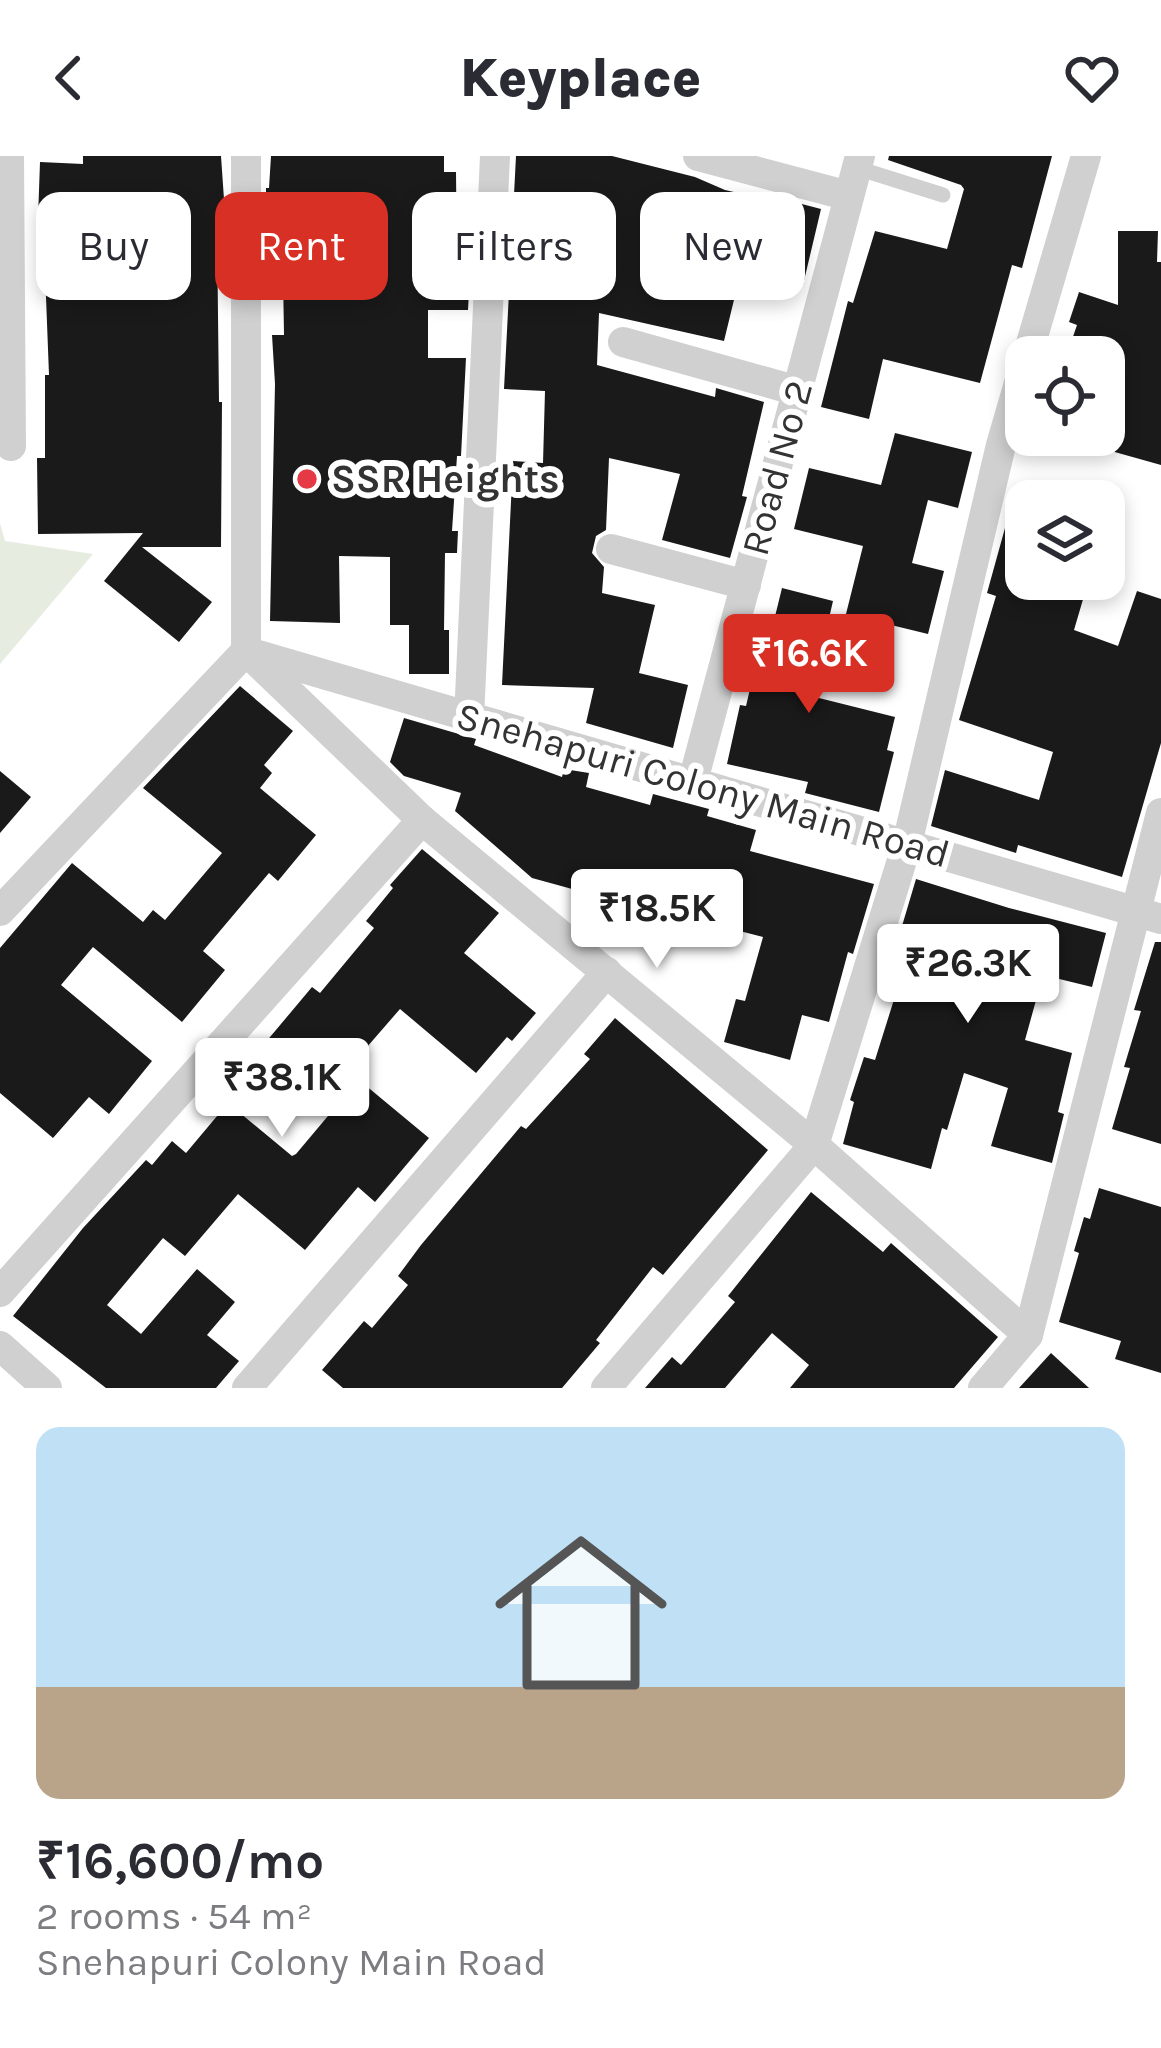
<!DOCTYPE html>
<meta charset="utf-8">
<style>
:root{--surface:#fff;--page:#f2f2f3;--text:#2b2b33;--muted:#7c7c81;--line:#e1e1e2;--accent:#d93025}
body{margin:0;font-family:Karla,sans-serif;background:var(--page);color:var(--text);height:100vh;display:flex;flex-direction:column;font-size:45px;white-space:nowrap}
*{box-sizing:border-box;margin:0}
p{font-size:39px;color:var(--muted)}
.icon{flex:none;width:66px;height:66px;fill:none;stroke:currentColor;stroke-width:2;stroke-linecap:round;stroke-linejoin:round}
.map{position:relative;height:1232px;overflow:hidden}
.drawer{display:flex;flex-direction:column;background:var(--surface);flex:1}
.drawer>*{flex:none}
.top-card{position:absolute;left:36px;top:36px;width:1089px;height:108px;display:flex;gap:24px}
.fabs{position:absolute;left:1005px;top:180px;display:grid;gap:24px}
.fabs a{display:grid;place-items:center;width:120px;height:120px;border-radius:24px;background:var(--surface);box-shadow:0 6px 18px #0003;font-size:60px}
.price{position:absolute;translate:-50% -102px;padding:0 27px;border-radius:12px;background:#fff;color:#222;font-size:39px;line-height:78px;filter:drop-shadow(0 3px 6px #0008)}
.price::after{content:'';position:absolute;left:50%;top:72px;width:36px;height:27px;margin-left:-18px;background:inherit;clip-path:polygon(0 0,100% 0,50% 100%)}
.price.selected{background:var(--accent);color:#fff}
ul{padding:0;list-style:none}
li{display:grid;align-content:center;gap:24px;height:636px;padding:0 36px}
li+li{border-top:3px solid var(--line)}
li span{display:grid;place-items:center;height:372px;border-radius:24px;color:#555}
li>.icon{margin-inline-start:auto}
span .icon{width:216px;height:216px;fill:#fffc;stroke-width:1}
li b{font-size:51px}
.chip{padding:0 42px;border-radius:24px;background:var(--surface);box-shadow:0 6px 18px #0003;font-size:42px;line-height:108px}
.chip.selected{background:var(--accent);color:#fff}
header{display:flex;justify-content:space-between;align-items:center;height:156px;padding:0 36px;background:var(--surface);font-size:54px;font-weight:800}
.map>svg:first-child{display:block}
.green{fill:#e6ecdf}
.building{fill:#1a1a1a}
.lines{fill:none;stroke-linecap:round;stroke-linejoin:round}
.lane{stroke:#d0d0d0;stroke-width:15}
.street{stroke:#d0d0d0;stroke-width:30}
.poi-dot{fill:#e63946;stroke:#fff;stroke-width:4.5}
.labels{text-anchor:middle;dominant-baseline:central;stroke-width:12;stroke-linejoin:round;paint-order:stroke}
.street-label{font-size:39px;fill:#333;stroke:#fff}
.poi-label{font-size:39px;font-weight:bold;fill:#333;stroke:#fff;text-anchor:start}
</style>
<header><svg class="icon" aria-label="back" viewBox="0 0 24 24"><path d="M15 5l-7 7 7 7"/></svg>Keyplace<svg class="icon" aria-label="heart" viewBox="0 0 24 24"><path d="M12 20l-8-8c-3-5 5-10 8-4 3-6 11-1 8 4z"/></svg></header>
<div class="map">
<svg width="1161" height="1232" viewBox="0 0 1161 1232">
<rect width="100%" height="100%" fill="#fff"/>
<polygon class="green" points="0,367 5,385 93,398 0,508"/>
<g class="building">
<polygon points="83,0 221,0 226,72 217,72 219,246 222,246 221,391 142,391 212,446 179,486 104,425 143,377 38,378 37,302 45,302 45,219 49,219 43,63 38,63 40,6 83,8"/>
<polygon points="271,0 444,0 444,16 456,16 457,116 470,116 468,154 428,154 428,202 466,202 461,300 457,300 452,375 458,375 457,397 445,397 444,474 449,474 449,518 409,518 409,469 390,469 390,401 339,400 340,467 270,465 275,228 272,179 284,179 283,120 277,120 277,88 270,87 270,72 266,72 266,32 269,32"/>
<polygon points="516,0 612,0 695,21 725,34 770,44 771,40 821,53 803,129 741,115 724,185 599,157 597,209 715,241 716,232 764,246 742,340 747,341 730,402 662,384 680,318 609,302 606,374 596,380 592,397 604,411 602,437 655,449 639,517 688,529 673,592 586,567 594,532 502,529 513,305 543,307 545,235 504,233"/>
<polygon points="889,0 1052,0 1022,112 1012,109 980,227 883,203 869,263 821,251 848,145 853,147 875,75 947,93 964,33 961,29 888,4"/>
<polygon points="1118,75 1158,75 1157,106 1161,106 1161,309 1104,293 1104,201 1066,201 1077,169 1069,166 1079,136 1118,149"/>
<polygon points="895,277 972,296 958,352 928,344 912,407 944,415 928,478 846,458 863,390 794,373 809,312 881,329"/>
<polygon points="1005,372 1026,378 1026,423 1089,423 1074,474 1118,490 1137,435 1161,443 1161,587 1122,721 1018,689 1016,697 931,670 945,614 1039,644 1053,596 959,564 996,440 987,437"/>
<polygon points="782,432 833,445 811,540 895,561 887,594 894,596 879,656 805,637 808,626 727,608 740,549 746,550 759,495 766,497"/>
<polygon points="240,530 293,575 264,609 272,617 260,632 316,679 278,725 269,717 203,795 225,814 182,866 93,791 61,829 152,905 109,958 89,941 53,982 0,937 0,792 72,707 143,766 153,754 165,764 222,697 143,632"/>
<polygon points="404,562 476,583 474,589 562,621 564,613 589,617 586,631 650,649 653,638 709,653 707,660 756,674 750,695 874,728 853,798 848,796 829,866 802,859 790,904 724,886 736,843 745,845 763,781 674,758 667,786 626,775 630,760 591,749 594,739 532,722 455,655 461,637 404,620 390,606"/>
<polygon points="0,615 31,641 0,677"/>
<polygon points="422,693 499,757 464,797 536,857 512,885 507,881 476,917 400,853 347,914 429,982 375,1046 358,1031 305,1094 238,1038 185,1100 163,1082 107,1149 141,1178 197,1113 235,1146 207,1179 239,1205 216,1232 106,1232 13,1160 83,1072 146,1004 152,1009 172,985 186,997 228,947 292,1000 296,998 333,954 260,893 312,831 320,837 374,772 366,765 393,732 390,729"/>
<polygon points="916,723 1009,752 1106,777 1092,831 1043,819 1025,884 1072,897 1058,956 1064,958 1052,1007 991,990 1008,932 964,917 947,974 942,972 931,1013 843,988 854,946 850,944 864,901 875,904 897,834 887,831 894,808 891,807"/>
<polygon points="1155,786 1161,786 1161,988 1112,973 1130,912 1124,911 1141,855 1134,854"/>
<polygon points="615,862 768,994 663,1119 653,1111 596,1184 600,1187 562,1232 343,1232 322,1214 364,1165 372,1172 408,1129 398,1120 421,1089 521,970 526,973 590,903 584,898"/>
<polygon points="1099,1032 1161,1051 1161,1217 1115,1203 1121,1185 1059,1166 1079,1097 1074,1095 1084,1061 1090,1063"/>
<polygon points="811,1036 883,1096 891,1087 998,1181 954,1232 790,1232 809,1209 772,1177 725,1232 645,1232 672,1201 681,1209 735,1146 728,1140"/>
<polygon points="1051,1197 1089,1232 1019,1232"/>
</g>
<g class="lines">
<polyline class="lane" points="857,12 943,39"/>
<g class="street">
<polyline points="9,0 11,290"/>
<polyline points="246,0 246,495 422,664 814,989 1028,1179"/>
<polyline points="698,0 849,40"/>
<polyline points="623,186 798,235"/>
<polyline points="1027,201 1086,0"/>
<polyline points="611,393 746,429"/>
<polyline points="251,497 1161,763"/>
<polyline points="469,562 495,0"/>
<polyline points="693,625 860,0"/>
<polyline points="0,755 246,495"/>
<polyline points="0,1136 422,664"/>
<polyline points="0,1190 47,1232"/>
<polyline points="247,1232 607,816"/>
<polyline points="606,1232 814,989 907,688 1001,289 1026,203"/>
<polyline points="983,1232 1028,1179 1161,657"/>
</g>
</g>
<circle class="poi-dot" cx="307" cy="323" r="12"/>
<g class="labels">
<g class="street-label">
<text transform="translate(777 312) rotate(-75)">Road No 2</text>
<text transform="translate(703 629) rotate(16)">Snehapuri Colony Main Road</text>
</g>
<g class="poi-label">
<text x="331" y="323">SSR Heights</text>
</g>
</g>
</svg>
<div class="fabs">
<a><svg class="icon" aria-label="locate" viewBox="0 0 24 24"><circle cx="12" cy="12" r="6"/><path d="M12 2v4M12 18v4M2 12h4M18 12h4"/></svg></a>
<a><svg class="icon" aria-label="layers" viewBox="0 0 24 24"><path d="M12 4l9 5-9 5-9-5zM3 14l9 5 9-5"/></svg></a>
</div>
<b class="price selected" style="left:809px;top:560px">₹16.6K</b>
<b class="price" style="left:657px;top:815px">₹18.5K</b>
<b class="price" style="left:968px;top:870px">₹26.3K</b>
<b class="price" style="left:282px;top:984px">₹38.1K</b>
<div class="top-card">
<a class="chip">Buy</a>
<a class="chip selected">Rent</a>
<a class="chip">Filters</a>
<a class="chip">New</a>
</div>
</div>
<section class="drawer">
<ul>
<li><span style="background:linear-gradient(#bfe0f5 70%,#b9a48a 0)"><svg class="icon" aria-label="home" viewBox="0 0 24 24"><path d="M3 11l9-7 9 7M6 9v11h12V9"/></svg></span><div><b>₹16,600/mo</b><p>2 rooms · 54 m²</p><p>Snehapuri Colony Main Road</p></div></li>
</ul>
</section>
